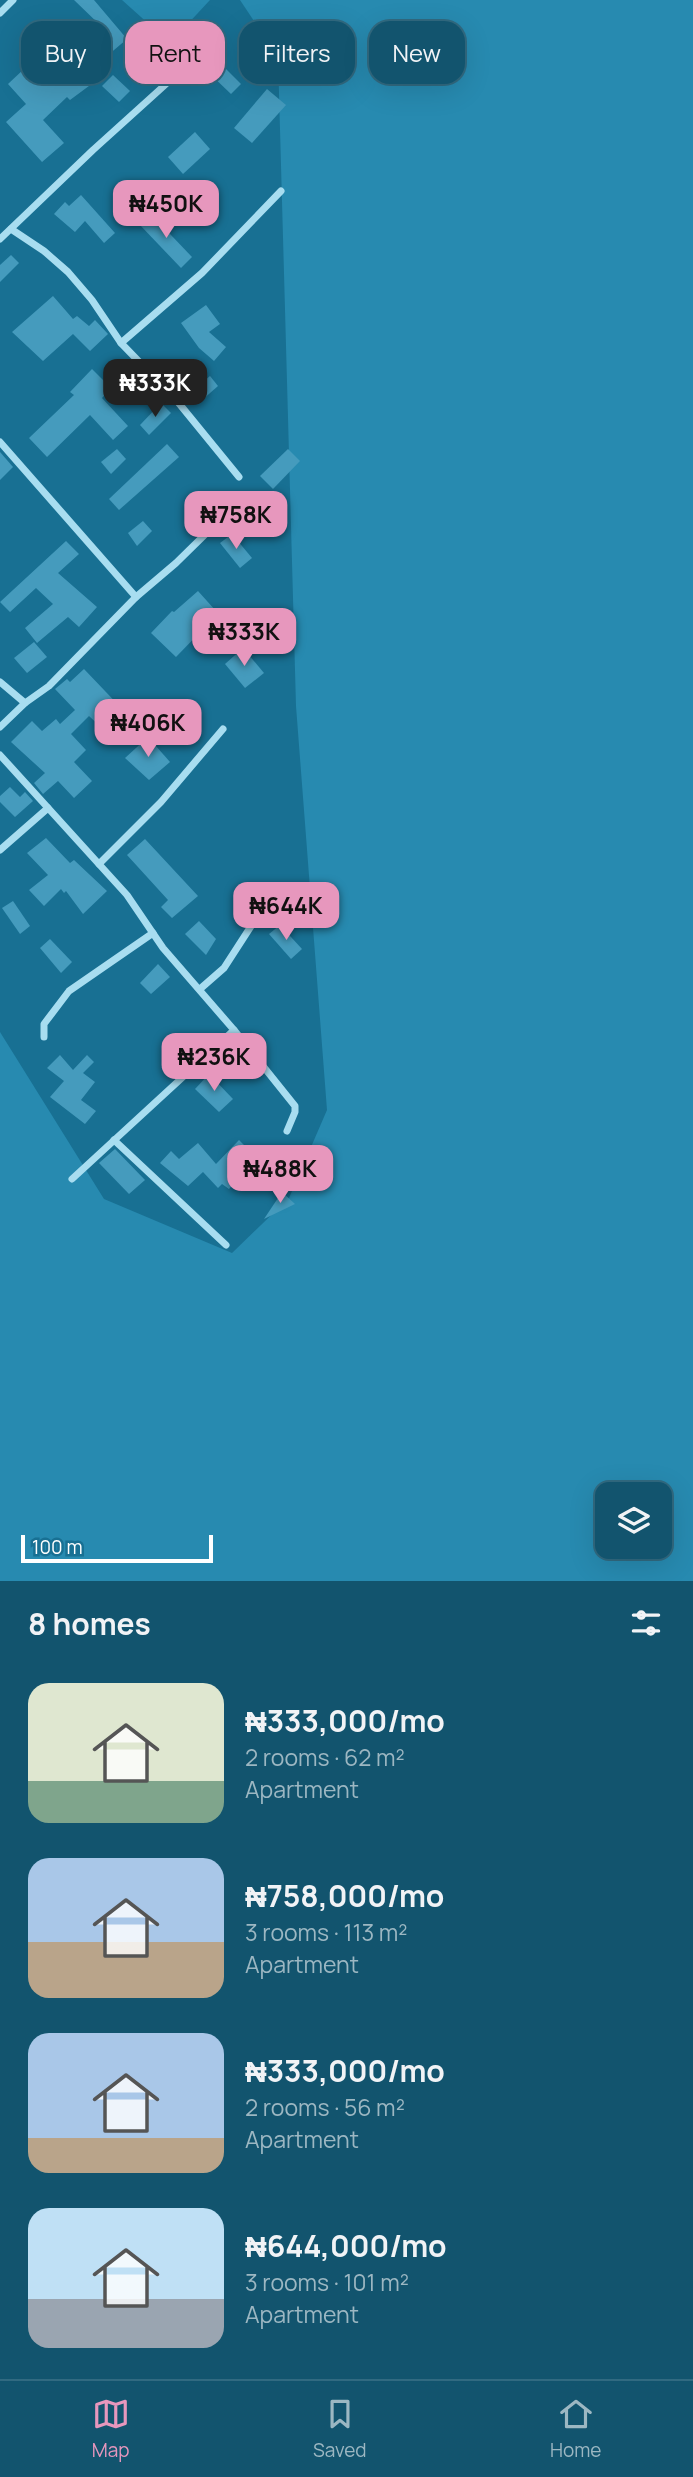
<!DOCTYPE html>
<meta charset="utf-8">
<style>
:root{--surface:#12546e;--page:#1f5e76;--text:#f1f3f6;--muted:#9cb7c2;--line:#316a81;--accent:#e797bd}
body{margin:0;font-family:Manrope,sans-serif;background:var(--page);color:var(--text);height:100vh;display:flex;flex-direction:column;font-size:26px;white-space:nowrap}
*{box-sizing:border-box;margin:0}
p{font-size:23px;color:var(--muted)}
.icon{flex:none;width:38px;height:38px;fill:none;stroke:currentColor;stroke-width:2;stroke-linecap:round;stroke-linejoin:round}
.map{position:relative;height:1581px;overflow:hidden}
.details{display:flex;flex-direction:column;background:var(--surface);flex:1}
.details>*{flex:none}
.hud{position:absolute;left:21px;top:21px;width:651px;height:63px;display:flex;gap:14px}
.fabs{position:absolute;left:595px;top:1482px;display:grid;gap:14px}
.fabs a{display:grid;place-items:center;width:77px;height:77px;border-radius:14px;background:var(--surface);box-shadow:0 7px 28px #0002,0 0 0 2px var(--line);font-size:35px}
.scale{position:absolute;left:21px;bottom:18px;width:192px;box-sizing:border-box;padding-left:7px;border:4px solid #fff;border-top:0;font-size:19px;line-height:24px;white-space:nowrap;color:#fff;-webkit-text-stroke:5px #187093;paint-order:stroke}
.price{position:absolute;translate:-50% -60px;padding:0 16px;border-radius:14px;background:var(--accent);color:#111;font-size:23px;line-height:46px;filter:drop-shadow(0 2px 4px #0008)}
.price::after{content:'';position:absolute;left:50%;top:42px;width:21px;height:16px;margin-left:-10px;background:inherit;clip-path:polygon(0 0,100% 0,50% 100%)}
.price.on{background:#222;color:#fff}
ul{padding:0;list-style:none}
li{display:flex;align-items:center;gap:21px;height:175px;padding:0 28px}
li span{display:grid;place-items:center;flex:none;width:196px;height:140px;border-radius:21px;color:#555}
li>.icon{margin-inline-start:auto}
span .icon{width:84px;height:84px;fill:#fffc;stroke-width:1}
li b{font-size:30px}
h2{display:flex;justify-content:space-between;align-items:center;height:84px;padding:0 28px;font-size:30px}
.pill{padding:0 24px;border-radius:21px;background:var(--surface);box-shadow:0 7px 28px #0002,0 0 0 2px var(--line);font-size:24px;line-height:63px}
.pill.on{background:var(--accent);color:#111}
.menu{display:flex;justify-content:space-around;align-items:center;height:98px;border-top:2px solid var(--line);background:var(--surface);font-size:19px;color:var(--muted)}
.menu a{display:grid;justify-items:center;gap:4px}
.menu .on{color:var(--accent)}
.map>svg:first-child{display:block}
.green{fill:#278ab0;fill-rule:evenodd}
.building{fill:#459bbd}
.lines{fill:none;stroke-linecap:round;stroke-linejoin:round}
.street{stroke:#a8ddf0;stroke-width:7}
</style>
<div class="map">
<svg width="693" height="1581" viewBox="0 0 693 1581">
<rect width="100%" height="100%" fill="#187093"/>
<g class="green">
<polygon points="122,0 210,0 170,43"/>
<path d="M240,0H693V1581H0V1032L104,1199L232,1253L289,1198L327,1110L296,706L278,57ZM607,1494H660V1547H607Z"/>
</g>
<g class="building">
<polygon points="74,0 94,0 127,39 107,56 90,37 102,27"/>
<polygon points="71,57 93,83 70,100 67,97 43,120 64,143 42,162 6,122 26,104 8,84 25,68 38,82 53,76"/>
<polygon points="219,62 241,84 231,94 209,73"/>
<polygon points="113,75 130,91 119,102 102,86"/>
<polygon points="267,89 286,105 252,143 234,128"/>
<polygon points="195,132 210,149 183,174 168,157"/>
<polygon points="81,195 115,233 104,243 85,221 75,232 54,214 65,202 69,206"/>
<polygon points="150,213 192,257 181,268 139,224"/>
<polygon points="11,255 19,263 0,282 0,265"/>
<polygon points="53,296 73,319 77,316 89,326 95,320 108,334 90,351 73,334 43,361 12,332"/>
<polygon points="206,305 220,324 209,332 226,347 214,361 199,348 181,323"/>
<polygon points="92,369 111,388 102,398 128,426 113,440 90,415 47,457 29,438 74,395 70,392"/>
<polygon points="210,376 218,386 201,401 192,391"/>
<polygon points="161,403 171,413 149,435 140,425"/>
<polygon points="167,444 179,457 119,510 109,499"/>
<polygon points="117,449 126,459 111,474 101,462"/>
<polygon points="288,449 300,461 273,489 260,476"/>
<polygon points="0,452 13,467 0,480"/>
<polygon points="143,521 152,531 137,546 128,533"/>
<polygon points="232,534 252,558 240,568 220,543"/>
<polygon points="66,541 79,554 58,573 97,607 79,627 68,617 37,643 25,628 53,604 36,588 10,612 0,602"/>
<polygon points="198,591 225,621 213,631 207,625 176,657 151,633 172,611 174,612"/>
<polygon points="34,642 47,657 27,673 14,658"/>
<polygon points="243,648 264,673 245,688 225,664"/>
<polygon points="84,669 126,713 105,731 89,716 71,734 86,750 74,762 92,781 74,798 58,781 43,794 34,783 45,773 11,742 32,721 42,731 56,719 60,724 75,710 55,689 67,679 70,682"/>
<polygon points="148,737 170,762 149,780 125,758"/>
<polygon points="10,787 20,797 25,792 33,801 15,817 0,802 0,796"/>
<polygon points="46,838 70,863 74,860 107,891 83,914 66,891 64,893 61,889 44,906 29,890 48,875 27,853"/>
<polygon points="145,839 198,896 172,918 161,907 168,900 127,855"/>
<polygon points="13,901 30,926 20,934 2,908"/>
<polygon points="199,921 216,939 206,955 185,934"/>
<polygon points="280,925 302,949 291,959 269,934"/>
<polygon points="50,939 72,962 61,973 40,948"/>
<polygon points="158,964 170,977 151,994 140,983"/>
<polygon points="60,1055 73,1070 87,1055 94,1062 83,1073 95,1082 81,1100 96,1111 85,1124 50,1097 64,1081 47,1068"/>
<polygon points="209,1074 233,1099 219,1112 195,1089"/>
<polygon points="239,1140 251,1152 230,1172 239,1178 229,1189 222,1184 218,1188 203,1172 188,1186 160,1163 171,1151 179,1159 198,1143 216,1164"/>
<polygon points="115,1149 145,1180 129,1194 99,1163"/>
<polygon points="276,1153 287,1164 277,1174 265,1163"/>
<polygon points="282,1192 295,1204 264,1219"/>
</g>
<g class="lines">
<g class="street">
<polyline points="0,13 13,0"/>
<polyline points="11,229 44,251 68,272 92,300 121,343 177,401 239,477"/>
<polyline points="0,239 93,150 197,56"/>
<polyline points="121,343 202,273 281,191"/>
<polyline points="0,442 136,597"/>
<polyline points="0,682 25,703 49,686 136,597 176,563 230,510"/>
<polyline points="0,727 25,703"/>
<polyline points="0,755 127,895 163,948 234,1030 72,1179"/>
<polyline points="0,850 48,808"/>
<polyline points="99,864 161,802 223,729"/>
<polyline points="200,989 224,968 257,917"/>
<polyline points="234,1030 295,1106 295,1112 287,1131"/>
<polyline points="44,1037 44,1024 69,991 153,933"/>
<polyline points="114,1140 226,1245"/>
</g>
</g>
</svg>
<div class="fabs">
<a><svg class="icon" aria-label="layers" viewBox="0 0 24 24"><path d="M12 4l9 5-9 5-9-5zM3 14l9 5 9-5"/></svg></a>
</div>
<div class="scale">100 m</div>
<b class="price" style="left:166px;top:240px">₦450K</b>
<b class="price on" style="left:155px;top:419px">₦333K</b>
<b class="price" style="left:236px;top:551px">₦758K</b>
<b class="price" style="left:244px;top:668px">₦333K</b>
<b class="price" style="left:148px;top:759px">₦406K</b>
<b class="price" style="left:286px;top:942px">₦644K</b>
<b class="price" style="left:214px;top:1093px">₦236K</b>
<b class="price" style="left:280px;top:1205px">₦488K</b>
<div class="hud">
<a class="pill">Buy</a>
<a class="pill on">Rent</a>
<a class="pill">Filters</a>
<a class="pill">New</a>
</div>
</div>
<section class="details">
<h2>8 homes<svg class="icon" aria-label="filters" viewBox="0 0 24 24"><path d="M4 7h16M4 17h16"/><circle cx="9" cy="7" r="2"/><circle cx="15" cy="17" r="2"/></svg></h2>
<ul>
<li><span style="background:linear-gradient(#dfe7d0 70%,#7fa58c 0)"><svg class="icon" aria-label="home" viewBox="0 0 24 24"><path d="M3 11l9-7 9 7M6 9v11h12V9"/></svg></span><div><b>₦333,000/mo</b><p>2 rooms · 62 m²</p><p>Apartment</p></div></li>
<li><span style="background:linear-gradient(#a9c7e8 60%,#b9a48a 0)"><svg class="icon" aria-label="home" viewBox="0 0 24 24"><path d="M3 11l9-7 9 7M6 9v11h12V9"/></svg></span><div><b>₦758,000/mo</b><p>3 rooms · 113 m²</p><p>Apartment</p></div></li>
<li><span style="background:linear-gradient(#a9c7e8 75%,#b9a48a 0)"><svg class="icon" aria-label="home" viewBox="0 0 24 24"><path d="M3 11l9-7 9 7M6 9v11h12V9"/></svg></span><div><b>₦333,000/mo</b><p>2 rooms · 56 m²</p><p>Apartment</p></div></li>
<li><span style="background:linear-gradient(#bfe0f5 65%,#9aa5b1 0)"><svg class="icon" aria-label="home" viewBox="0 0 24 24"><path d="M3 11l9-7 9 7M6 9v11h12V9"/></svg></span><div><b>₦644,000/mo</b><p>3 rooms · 101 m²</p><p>Apartment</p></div></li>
</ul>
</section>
<nav class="menu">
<a class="on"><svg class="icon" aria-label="map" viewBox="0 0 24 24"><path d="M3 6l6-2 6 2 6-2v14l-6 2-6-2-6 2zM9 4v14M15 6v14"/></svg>Map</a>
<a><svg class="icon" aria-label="saved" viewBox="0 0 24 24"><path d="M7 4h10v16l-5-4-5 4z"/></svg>Saved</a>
<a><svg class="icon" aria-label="home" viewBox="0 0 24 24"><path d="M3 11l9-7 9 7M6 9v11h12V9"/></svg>Home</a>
</nav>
